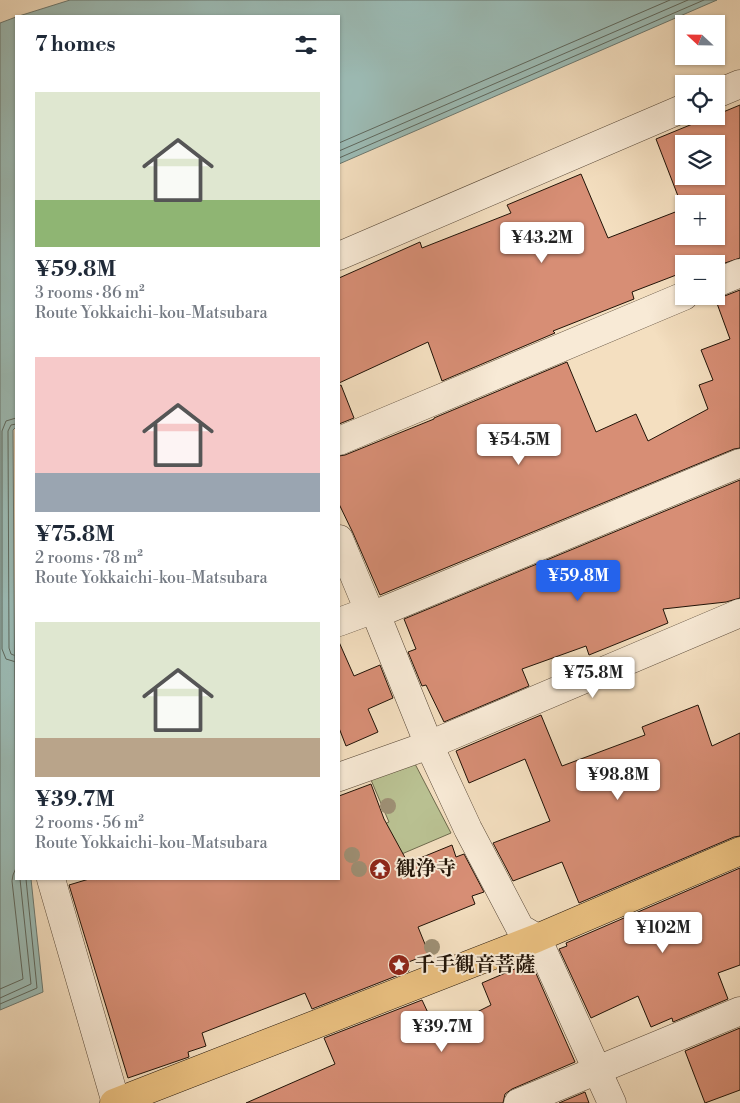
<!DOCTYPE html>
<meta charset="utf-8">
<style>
:root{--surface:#fff;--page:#f6f6f7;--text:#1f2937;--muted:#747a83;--accent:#2563eb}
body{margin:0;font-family:"Libre Bodoni","Noto Serif JP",serif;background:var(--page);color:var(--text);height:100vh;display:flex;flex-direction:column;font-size:19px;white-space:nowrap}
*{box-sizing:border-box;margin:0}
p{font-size:16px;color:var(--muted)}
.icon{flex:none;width:28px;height:28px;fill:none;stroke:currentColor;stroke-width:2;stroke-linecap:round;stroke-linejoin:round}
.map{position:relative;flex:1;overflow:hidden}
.panel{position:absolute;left:15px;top:15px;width:325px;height:865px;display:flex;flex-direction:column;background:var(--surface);border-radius:0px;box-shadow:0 1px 4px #0004}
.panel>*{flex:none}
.needle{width:32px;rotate:292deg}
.buttons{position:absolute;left:675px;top:15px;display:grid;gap:10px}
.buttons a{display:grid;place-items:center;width:50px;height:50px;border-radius:0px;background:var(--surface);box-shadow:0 1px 4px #0004;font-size:25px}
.price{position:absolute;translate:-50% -42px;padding:0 11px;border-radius:5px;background:#fff;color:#222;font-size:16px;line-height:32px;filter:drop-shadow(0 1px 2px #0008)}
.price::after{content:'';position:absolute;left:50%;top:30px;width:15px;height:11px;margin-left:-8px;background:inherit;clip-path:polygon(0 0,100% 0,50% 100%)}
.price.on{background:var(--accent);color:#fff}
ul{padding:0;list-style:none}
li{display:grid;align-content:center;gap:10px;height:265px;padding:0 20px}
li span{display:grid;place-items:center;height:155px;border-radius:0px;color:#555}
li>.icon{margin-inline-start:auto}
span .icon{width:90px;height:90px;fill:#fffc;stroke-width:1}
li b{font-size:21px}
h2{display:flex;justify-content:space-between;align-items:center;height:60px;padding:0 20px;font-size:21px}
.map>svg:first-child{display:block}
.green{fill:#bac293;stroke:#6e6a4d}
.water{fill:#9cbcb6;stroke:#6b7870}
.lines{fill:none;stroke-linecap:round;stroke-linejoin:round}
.shore{stroke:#5e685e;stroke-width:1}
.building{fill:#d78e75;stroke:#211307;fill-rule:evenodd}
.minor-casing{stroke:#564635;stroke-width:29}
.major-casing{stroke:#211307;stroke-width:29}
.minor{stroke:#f8ead6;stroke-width:28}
.major{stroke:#eac080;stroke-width:28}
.tree{fill:#9e9075}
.labels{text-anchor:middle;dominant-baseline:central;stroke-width:4;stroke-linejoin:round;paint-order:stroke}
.poi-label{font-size:20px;font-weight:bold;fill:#211307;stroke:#f8ead6;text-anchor:start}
</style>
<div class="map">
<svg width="740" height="1103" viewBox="0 0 740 1103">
<rect width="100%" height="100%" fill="#f4dfc0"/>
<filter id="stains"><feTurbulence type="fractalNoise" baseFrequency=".004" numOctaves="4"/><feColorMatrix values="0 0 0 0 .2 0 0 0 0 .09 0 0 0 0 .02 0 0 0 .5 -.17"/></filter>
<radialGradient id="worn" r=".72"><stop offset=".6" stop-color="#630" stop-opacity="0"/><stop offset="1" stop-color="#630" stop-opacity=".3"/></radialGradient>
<polygon class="green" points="414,762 451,833 390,859 380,826 389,822 371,780"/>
<g class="water">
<polygon points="70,0 717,0 339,164 339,16 19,16"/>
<polygon points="16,17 16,427 13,430 16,879 31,879 43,992 0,1010 0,23"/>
</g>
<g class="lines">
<g class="shore">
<polyline points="339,143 670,0"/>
<polyline points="339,151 688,0"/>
<polyline points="339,158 704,0"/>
<polyline points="16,418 6,421 2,431 2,649 6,659 16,662"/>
<polyline points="16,424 11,425 8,431 9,648 11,654 16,656"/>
<polyline points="0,989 23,979 12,881 13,875 16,868"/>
<polyline points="0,998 31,984 20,879"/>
<polyline points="0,1004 37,988 26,879"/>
</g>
</g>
<g class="building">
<path d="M740,105V258L716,266V264H684V272L632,292L634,299L553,331L555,333L442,381L428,342L339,383V278L420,242L422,248L511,213L507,205L581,174L608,238L683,209L656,139L712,116H716V115ZM684,144H716V176H684ZM684,204H716V236H684Z"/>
<polygon points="740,290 740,448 734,449 380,595 353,533 339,504 339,456 345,455 434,419 434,418 567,362 596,432 636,414 648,441 708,409 699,385 713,380 701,350 730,339 715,298 722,297"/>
<polygon points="341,385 354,418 339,424 339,386"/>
<polygon points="740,480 740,598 726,602 663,609 668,623 589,655 586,646 522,669 529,686 444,722 426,685 422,686 408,652 416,649 404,619"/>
<polygon points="339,642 354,676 380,665 393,698 368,709 378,732 346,746 339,728"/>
<polygon points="698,705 712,746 740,733 740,836 734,837 579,903 562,862 513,881 493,843 550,821 525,759 469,783 456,751 541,715 562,766 645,735 642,727"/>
<polygon points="371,784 384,819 408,863 452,845 456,857 464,854 484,892 472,896 475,904 418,927 429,954 406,963 409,971 312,1009 305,993 202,1033 206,1046 188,1052 189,1057 128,1078 69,885 89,879 339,879 339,796"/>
<polygon points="740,868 740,965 718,973 728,999 673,1022 672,1018 651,1027 638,996 591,1018 559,949 567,946 566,943"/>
<polygon points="531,962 575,1062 512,1089 505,1094 503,1103 246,1103 335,1064 324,1038 422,1000 437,1032 491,1005 482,983"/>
<polygon points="740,1028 740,1090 705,1103 685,1051"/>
<polygon points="585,1092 589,1103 559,1103"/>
</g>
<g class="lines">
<g class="minor-casing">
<g id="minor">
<polyline points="716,94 740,84"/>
<polyline points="339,256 684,108"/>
<polyline points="716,283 740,273"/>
<polyline points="339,441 684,296"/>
<polyline points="339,539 369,611 376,614 429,745 468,829 520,928 537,938 612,1103"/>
<polyline points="376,614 740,463"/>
<polyline points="339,622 369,611"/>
<polyline points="339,777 429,745 740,613"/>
<polyline points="51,879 116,1103"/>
<polyline points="518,1103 740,1011"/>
</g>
</g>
<g class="major-casing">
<polyline id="major" points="114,1103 537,938 740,851"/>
</g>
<use href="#minor" class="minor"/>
<use href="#major" class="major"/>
</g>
<g class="tree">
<circle cx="388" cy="806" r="8"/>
<circle cx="352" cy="855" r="8"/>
<circle cx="359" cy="869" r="8"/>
<circle cx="432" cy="947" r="8"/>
</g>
<defs>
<g id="temple-disc" transform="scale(1.125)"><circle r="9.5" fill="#8f2418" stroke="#f8ead6"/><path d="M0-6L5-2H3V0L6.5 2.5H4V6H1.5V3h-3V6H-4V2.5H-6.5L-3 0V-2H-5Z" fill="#fff"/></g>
<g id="sight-disc" transform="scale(1.125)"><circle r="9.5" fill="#8f2418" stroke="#f8ead6"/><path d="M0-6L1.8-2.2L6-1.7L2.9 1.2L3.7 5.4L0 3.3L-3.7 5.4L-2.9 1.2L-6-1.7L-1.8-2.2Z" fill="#fff"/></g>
</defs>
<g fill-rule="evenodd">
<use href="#temple-disc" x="380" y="869"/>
<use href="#sight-disc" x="399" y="965"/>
</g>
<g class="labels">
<g class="poi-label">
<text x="396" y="869">観浄寺</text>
<text x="415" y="965">千手観音菩薩</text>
</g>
</g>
<rect width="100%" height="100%" filter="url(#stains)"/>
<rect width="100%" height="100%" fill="url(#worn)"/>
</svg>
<div class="buttons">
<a><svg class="needle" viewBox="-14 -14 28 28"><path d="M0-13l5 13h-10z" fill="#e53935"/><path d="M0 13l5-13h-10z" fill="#747a83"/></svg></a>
<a><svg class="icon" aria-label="locate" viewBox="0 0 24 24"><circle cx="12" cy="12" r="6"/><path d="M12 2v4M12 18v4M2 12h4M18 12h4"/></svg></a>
<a><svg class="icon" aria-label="layers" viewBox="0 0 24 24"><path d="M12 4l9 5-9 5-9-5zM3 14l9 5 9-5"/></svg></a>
<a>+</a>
<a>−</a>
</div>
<b class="price" style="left:542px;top:264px">¥43.2M</b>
<b class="price" style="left:519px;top:466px">¥54.5M</b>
<b class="price on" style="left:578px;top:602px">¥59.8M</b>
<b class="price" style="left:593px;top:699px">¥75.8M</b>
<b class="price" style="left:618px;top:801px">¥98.8M</b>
<b class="price" style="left:663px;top:954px">¥102M</b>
<b class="price" style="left:442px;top:1053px">¥39.7M</b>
<section class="panel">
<h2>7 homes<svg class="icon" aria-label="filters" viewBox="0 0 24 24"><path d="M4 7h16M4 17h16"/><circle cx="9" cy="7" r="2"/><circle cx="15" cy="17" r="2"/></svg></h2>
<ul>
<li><span style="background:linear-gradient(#dfe7d0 70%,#8fb573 0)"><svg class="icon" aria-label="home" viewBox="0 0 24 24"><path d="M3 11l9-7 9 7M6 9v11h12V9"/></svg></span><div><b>¥59.8M</b><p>3 rooms · 86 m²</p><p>Route Yokkaichi-kou-Matsubara</p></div></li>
<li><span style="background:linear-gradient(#f6c9c9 75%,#9aa5b1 0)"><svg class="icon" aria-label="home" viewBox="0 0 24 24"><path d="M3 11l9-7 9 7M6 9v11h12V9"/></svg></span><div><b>¥75.8M</b><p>2 rooms · 78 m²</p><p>Route Yokkaichi-kou-Matsubara</p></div></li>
<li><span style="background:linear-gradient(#dfe7d0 75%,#b9a48a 0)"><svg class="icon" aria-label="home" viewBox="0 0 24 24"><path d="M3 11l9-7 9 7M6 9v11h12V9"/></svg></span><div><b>¥39.7M</b><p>2 rooms · 56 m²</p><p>Route Yokkaichi-kou-Matsubara</p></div></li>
</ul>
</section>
</div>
